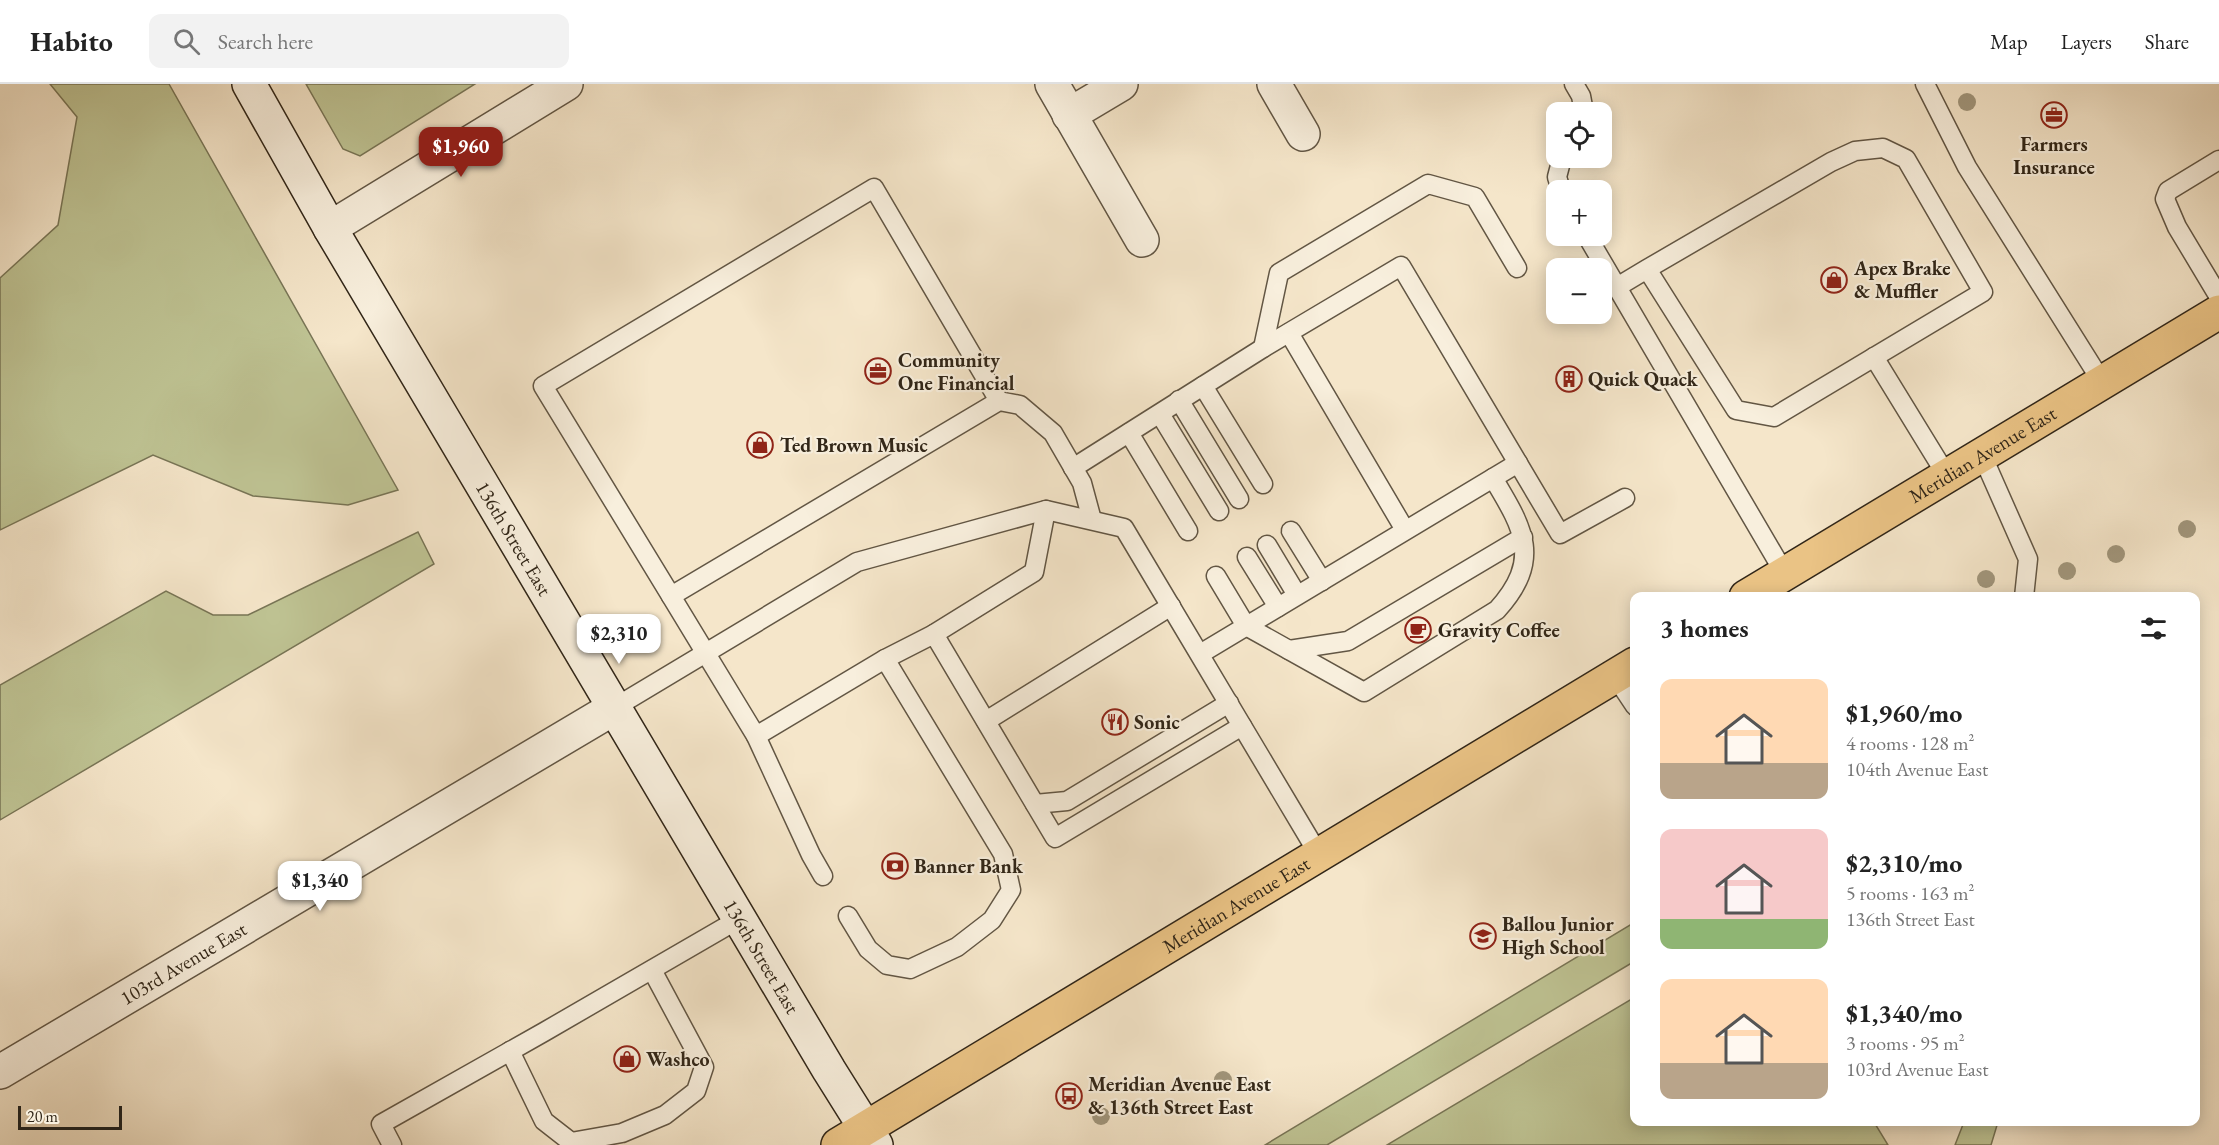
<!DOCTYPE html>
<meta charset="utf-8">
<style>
:root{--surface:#fff;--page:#f2f2f2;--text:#222;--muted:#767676;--line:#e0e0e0;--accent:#8f2418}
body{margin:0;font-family:"EB Garamond",serif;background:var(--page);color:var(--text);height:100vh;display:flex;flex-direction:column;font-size:22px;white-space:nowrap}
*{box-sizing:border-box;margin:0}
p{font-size:20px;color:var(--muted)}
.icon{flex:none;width:33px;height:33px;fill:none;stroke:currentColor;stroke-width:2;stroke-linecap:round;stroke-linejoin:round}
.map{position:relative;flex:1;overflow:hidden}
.drawer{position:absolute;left:1630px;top:508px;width:570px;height:534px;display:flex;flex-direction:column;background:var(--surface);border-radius:12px;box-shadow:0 3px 15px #0003}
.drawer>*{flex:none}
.fabs{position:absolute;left:1546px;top:18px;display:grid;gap:12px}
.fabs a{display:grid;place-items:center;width:66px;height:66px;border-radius:12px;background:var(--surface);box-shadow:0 3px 15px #0003;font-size:30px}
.scale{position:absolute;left:18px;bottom:15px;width:104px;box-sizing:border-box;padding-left:6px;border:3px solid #312618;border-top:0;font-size:16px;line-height:21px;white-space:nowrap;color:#312618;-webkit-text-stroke:4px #f8efdd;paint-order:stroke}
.price{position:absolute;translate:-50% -51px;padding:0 14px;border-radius:12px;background:#fff;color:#222;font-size:20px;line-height:39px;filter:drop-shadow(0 2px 3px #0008)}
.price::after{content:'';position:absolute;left:50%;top:36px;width:18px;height:14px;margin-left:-9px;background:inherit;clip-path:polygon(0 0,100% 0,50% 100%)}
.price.current{background:var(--accent);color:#fff}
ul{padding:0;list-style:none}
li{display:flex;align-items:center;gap:18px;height:150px;padding:0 30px}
li span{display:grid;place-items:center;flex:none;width:168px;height:120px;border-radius:12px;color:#555}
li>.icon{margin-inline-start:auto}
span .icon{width:72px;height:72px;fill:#fffc;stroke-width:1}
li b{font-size:26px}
h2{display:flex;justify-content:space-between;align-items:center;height:72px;padding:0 30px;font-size:26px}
header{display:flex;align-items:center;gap:36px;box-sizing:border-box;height:84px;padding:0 30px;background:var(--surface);border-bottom:2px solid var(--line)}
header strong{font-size:28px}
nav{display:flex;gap:33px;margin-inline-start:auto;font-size:21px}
.search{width:420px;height:54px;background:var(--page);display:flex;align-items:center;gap:15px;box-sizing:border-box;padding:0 21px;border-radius:12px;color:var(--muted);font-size:22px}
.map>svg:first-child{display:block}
.green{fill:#bfc494;stroke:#787556;stroke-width:1.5}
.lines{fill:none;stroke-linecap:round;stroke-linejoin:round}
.lane-casing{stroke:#625644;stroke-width:21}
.street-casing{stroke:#625644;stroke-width:36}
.secondary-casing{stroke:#312618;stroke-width:36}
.primary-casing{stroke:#312618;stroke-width:36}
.lane{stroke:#f8efdd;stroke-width:18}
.street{stroke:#f8efdd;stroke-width:33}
.secondary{stroke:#f8efdd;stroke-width:33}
.primary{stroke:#eac385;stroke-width:33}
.tree{fill:#a1967c}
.labels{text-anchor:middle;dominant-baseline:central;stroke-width:4.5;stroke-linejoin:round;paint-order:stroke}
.poi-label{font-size:20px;font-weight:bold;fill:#312618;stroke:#f8efdd;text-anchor:start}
.street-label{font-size:20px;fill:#312618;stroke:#f8efdd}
</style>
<header>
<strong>Habito</strong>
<div class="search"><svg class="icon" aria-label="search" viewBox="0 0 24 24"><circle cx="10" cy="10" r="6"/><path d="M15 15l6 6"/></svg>Search here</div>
<nav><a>Map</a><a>Layers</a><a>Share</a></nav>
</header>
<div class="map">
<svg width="2219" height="1061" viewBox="0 0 2219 1061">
<rect width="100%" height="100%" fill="#f5e6ca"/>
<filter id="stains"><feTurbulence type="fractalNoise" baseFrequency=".00333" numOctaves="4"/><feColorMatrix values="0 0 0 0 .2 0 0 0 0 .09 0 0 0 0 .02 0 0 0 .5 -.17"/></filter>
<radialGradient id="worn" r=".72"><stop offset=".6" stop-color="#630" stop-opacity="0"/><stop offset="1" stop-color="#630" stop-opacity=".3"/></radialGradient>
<g class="green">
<polygon points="50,0 169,0 398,406 348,421 253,412 153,371 0,446 0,194 58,141 77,33"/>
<polygon points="306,0 475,0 360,72 343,65"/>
<polygon points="418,448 434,480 0,736 0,601 166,507 213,531 248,531"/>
<polygon points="1635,838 1635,877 1327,1061 1265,1061"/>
<polygon points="1635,913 1635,1038 1874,1038 1888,1061 1387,1061"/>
<polygon points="1964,1038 1998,1038 1991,1061 1955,1061"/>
</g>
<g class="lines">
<g class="lane-casing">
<g id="lane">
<polyline points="1574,0 1581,12 1584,28"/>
<polyline points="1925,0 1967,83 2102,298"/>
<polyline points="2219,76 2168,107 2165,115 2177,143 2219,213"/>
<polyline points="1561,106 1557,93 1562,74"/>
<polyline points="1587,152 1785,490"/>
<polyline points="1617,203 1647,185 1831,78 1855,67 1883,64 1906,75 1983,208 1774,333 1736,326 1647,185"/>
<polyline points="1289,249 1405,446"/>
<polyline points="1263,264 1279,189 1428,100 1475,113 1517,184"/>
<polyline points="1874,273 1947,392"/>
<polyline points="1203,302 1263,400"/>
<polyline points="1179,316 1239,415"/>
<polyline points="1160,330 1219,427"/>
<polyline points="1129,349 1188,447"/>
<polyline points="1982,371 2028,475 2024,513"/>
<polyline points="1073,384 1263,264 1401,182 1560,450 1625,414"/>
<polyline points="1291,447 1322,497"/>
<polyline points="1267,461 1297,511"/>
<polyline points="1247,473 1278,523"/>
<path d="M1216,492L1246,542L1364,608L1497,526C1543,475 1523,444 1493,394"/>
<polyline points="671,512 543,302 874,104 999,317"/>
<polyline points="934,550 1034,488 1046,426"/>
<polyline points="1289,566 1348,557 1523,453"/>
<polyline points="1200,570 1518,379"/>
<polyline points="1615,592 1635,622"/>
<polyline points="614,624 857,478 1046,426 1124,444 1319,771"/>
<polyline points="986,637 1171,522"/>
<polyline points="756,652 885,575 934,550 1055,754 1242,642"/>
<polyline points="1035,720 1067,717 1229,619"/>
<polyline points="823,792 811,771 756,652 671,512 999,317 1020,321 1053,349 1082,399 1092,436"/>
<polyline points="848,832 868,865 887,881 910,885 957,863 992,836 1011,806 1003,770 885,575"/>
<polyline points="510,967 544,1037 571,1058 622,1049 665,1031 696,1007 704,983 652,886"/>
<polyline points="392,1061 381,1040 544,948 739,835"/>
</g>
</g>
<g class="street-casing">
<g id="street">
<polyline points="1052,0 1142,156"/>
<polyline points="1274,0 1303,50"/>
<polyline points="1069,31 1121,0"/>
<polyline points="330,144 566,0"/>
<path id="s1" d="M0,988L614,624"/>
</g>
</g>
<g class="secondary-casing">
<g id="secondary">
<path id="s2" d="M249,0L330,144L829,986L876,1061"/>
</g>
</g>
<g class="primary-casing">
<g id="primary">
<path id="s3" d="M1746,513L2219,228"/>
<path id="s4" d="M838,1061L1635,580"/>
</g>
</g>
<use href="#lane" class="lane"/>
<use href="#street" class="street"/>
<use href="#secondary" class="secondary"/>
<use href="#primary" class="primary"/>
</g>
<g class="tree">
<circle cx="1967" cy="18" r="9"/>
<circle cx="2187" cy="445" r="9"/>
<circle cx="2116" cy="470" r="9"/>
<circle cx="2067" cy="487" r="9"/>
<circle cx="1986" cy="495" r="9"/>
<circle cx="1223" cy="996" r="9"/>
<circle cx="1101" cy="1032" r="9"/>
</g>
<defs>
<g id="office-ring" transform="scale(1.35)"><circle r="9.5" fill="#f8efdd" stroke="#8f2418" stroke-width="1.5"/><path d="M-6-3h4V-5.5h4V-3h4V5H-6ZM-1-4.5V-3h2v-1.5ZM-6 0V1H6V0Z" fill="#8f2418"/></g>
<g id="shop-ring" transform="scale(1.35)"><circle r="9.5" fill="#f8efdd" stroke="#8f2418" stroke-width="1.5"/><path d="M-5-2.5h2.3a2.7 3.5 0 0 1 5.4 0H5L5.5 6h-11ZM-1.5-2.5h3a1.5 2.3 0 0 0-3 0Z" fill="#8f2418"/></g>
<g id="building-ring" transform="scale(1.35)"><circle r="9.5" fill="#f8efdd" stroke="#8f2418" stroke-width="1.5"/><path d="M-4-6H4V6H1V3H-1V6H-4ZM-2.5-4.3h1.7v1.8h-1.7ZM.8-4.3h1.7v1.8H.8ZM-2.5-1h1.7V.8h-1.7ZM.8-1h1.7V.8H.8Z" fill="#8f2418"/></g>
<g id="cafe-ring" transform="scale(1.35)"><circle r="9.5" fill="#f8efdd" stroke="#8f2418" stroke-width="1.5"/><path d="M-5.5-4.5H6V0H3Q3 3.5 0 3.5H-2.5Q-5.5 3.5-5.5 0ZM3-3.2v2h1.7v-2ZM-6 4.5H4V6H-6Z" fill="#8f2418"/></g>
<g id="restaurant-ring" transform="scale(1.35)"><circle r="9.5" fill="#f8efdd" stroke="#8f2418" stroke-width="1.5"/><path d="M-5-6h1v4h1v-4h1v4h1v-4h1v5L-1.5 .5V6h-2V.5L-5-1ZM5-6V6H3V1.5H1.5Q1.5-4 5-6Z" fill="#8f2418"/></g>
<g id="bank-ring" transform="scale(1.35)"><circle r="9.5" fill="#f8efdd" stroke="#8f2418" stroke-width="1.5"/><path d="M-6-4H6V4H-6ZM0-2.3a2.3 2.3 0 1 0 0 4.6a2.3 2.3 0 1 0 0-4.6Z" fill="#8f2418"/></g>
<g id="school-ring" transform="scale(1.35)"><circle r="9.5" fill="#f8efdd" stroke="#8f2418" stroke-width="1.5"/><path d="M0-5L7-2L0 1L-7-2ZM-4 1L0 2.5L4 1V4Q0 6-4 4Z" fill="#8f2418"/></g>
<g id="bus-ring" transform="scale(1.35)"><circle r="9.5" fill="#f8efdd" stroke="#8f2418" stroke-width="1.5"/><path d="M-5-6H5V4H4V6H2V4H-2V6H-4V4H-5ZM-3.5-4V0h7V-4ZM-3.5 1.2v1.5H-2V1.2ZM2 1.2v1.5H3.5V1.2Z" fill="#8f2418"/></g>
</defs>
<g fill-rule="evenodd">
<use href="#office-ring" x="2054" y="31"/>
<use href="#shop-ring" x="1834" y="196"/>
<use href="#office-ring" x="878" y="287"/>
<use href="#building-ring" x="1569" y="295"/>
<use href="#shop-ring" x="760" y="361"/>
<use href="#cafe-ring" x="1418" y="546"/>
<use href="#restaurant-ring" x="1115" y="638"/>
<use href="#bank-ring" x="895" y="782"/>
<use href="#school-ring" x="1483" y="852"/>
<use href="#shop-ring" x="627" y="975"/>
<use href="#bus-ring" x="1069" y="1012"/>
</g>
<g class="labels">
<g class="poi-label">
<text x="2054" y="60" text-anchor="middle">Farmers<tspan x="2054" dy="23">Insurance</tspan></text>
<text x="1854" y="184">Apex Brake<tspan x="1854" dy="23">&amp; Muffler</tspan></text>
<text x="898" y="276">Community<tspan x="898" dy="23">One Financial</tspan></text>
<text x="1588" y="295">Quick Quack</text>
<text x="780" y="361">Ted Brown Music</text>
<text x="1438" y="546">Gravity Coffee</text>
<text x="1134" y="638">Sonic</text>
<text x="914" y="782">Banner Bank</text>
<text x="1502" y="840">Ballou Junior<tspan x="1502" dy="23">High School</tspan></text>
<text x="646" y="975">Washco</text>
<text x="1088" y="1000">Meridian Avenue East<tspan x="1088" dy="23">&amp; 136th Street East</tspan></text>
</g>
<g class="street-label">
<text stroke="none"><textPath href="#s3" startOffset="276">Meridian Avenue East</textPath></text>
<text stroke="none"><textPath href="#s2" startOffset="526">136th Street East</textPath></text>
<text stroke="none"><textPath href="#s4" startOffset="465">Meridian Avenue East</textPath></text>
<text stroke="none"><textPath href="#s2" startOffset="1012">136th Street East</textPath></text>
<text stroke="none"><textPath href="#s1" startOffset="213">103rd Avenue East</textPath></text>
</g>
</g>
<rect width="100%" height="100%" filter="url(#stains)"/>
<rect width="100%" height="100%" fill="url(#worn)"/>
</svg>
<div class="fabs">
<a><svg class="icon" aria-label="locate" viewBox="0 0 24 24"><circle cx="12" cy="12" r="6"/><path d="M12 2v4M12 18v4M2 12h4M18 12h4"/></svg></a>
<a>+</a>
<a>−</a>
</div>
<div class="scale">20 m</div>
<b class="price current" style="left:461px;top:94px">$1,960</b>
<b class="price" style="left:619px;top:581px">$2,310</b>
<b class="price" style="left:320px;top:828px">$1,340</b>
<section class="drawer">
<h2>3 homes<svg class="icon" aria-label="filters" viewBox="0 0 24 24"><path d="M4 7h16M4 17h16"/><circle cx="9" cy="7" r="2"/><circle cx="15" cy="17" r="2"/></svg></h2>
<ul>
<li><span style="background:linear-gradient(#ffd9b3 70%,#b9a48a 0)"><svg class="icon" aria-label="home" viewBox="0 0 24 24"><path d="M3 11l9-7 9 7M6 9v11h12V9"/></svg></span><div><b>$1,960/mo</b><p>4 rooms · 128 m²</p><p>104th Avenue East</p></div></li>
<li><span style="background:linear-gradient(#f6c9c9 75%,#8fb573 0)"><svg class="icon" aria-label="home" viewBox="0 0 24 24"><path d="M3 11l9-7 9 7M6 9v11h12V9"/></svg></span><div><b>$2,310/mo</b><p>5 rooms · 163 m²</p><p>136th Street East</p></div></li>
<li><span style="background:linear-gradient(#ffd9b3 70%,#b9a48a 0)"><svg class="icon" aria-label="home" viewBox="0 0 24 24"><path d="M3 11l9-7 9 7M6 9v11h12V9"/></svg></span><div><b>$1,340/mo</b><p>3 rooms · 95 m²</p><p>103rd Avenue East</p></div></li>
</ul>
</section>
</div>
